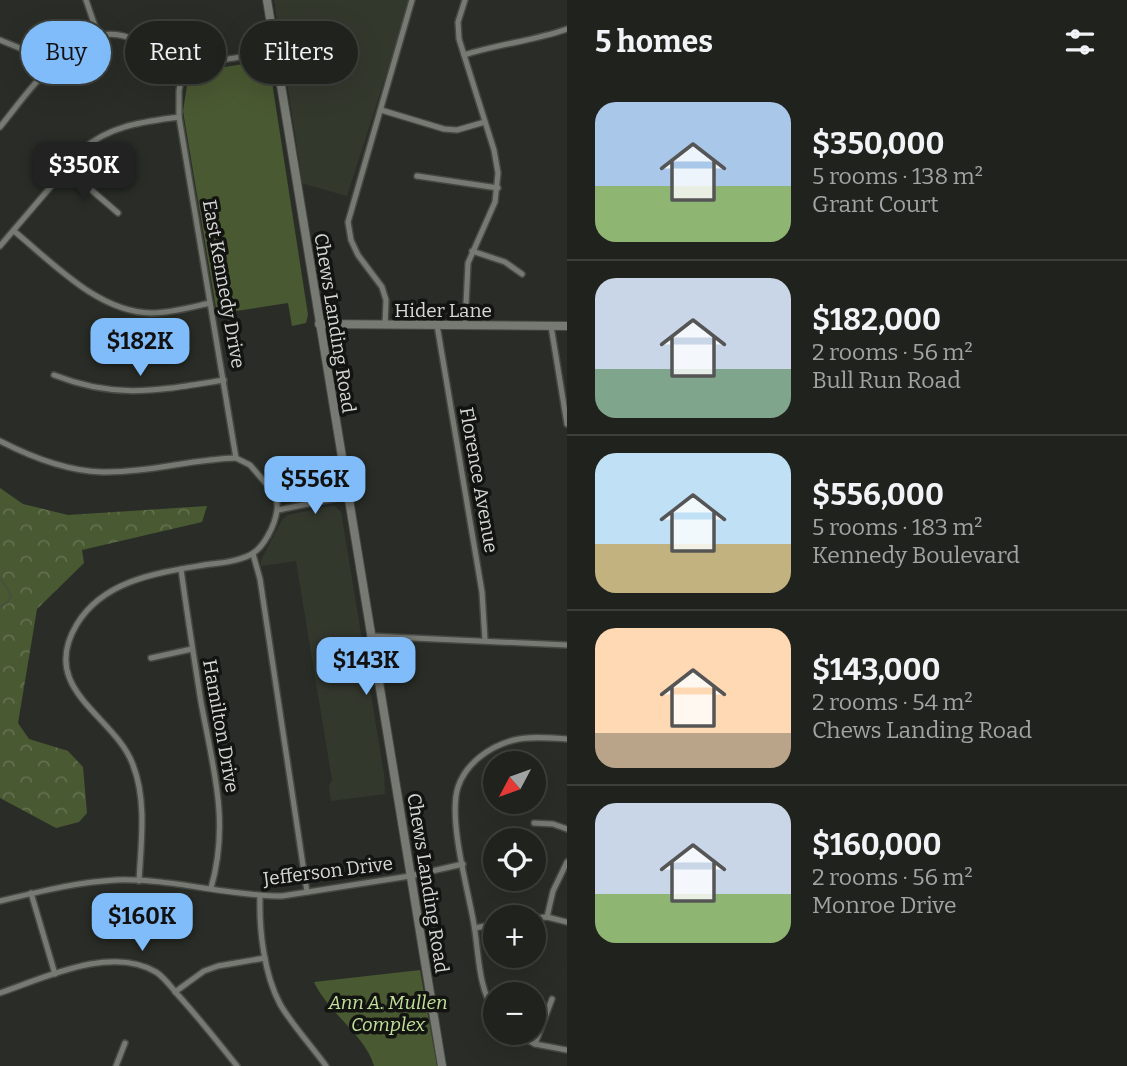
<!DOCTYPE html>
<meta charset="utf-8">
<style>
:root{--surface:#20221d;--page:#2d2f2a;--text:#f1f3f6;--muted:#a2a4a4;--line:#3d3f3b;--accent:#81bcfa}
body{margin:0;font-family:Bitter,serif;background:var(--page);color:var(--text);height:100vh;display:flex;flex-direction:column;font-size:26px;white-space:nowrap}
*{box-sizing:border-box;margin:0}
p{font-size:23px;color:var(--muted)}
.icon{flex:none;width:38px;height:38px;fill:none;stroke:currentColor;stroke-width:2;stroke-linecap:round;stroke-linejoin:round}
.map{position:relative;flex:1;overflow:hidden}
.panel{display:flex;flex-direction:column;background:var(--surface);width:560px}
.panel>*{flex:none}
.top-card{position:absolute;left:21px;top:21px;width:441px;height:63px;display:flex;gap:14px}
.needle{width:46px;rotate:229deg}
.tools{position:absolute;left:483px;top:751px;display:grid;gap:14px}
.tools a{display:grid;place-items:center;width:63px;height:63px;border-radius:50%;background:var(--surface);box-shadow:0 7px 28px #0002,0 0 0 2px var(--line);font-size:35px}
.price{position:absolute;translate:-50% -60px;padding:0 16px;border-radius:14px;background:var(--accent);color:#111;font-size:23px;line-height:46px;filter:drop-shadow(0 2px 4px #0008)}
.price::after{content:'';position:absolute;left:50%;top:42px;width:21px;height:16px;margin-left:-10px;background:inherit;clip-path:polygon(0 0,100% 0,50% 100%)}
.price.selected{background:#222;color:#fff}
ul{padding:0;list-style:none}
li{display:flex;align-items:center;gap:21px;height:175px;padding:0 28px}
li+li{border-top:2px solid var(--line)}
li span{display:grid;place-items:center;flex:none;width:196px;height:140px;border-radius:21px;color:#555}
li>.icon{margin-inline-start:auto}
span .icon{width:84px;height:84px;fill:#fffc;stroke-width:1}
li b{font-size:30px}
h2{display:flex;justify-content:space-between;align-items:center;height:84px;padding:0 28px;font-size:30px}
.tag{padding:0 24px;border-radius:32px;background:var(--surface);box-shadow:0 7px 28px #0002,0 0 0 2px var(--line);font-size:24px;line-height:63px}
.tag.selected{background:var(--accent);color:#111}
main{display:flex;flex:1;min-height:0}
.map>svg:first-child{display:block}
.built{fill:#33382d}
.green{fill:#495931}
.forest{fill:url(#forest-crowns)}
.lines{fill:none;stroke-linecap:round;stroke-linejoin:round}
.stream{stroke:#485140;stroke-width:2}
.street-casing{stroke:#464843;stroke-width:8}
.secondary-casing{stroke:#464843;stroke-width:10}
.street{stroke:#777973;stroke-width:5}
.secondary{stroke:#777973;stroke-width:8}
.labels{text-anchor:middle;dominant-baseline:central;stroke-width:7;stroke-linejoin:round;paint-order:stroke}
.street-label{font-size:19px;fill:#d6d8d5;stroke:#131412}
.park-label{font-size:19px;font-style:italic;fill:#c2e198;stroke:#131412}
</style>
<main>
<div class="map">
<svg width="567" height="1066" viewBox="0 0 567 1066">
<defs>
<pattern id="forest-crowns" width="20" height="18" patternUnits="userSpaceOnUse" patternTransform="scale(1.75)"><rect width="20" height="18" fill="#495931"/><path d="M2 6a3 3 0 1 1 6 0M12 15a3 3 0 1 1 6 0" fill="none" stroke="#62704e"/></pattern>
</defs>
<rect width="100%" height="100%" fill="#2a2d27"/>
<g class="built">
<polygon points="274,0 410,0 347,196 301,183 300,166"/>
<polygon points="334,505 341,512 384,774 385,794 331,801 329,786 332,780 296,561 261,566 261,560 282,520 288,515"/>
</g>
<g class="green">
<polygon points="262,61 270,69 308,315 306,323 292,326 288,303 217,314 183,111 189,73 194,69 212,69"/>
<path d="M420,970L437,1066H374C366,1036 329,1014 314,982Z"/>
</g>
<polygon class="forest" points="0,488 23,504 68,515 207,506 202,522 82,550 84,563 37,609 18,723 29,739 68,751 83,767 87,813 79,822 56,828 0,798"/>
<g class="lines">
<polyline class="stream" points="0,578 11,595 8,602 0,607"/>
<g class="street-casing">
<g id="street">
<polyline points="86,0 98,35"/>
<polyline points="0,40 27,51 50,68"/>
<path d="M464,55C498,44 533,41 567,29"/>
<polyline points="184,61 179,91 179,117 236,458 250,465 276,495"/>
<polyline points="381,110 444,129 457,130 485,122"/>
<path d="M0,127C27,94 75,22 124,36C147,43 165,59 189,61C218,64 246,54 275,52"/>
<polyline points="67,169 118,213"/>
<polyline points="417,176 498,188"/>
<path d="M14,231C53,263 98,312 151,313C171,313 192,307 210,303"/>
<path d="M0,246L83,149C111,125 144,122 179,117"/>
<polyline points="472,251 505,262 522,274"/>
<polyline points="385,325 386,300 382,287 358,255 351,240 348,222 412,0"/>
<polyline points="437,325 482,592 485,640"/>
<polyline points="465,325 468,263 495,202 498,173 494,150 459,39 458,22 465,0"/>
<polyline points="551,326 567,424"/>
<path d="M54,375C117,400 160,390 224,380"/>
<path d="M0,441C31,457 67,471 102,472C147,473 192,459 236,458"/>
<polyline points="276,495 345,482"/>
<polyline points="278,510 347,496"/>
<polyline points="253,554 260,579 307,892"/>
<path d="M181,569C187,614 194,658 201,702C213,768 230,822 211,888"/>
<polyline points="370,636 567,645"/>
<polyline points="151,658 192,649"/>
<polyline points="534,823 553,824 567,829"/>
<path d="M139,881C141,843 147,801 133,765C115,715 37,690 77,624C104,580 157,573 204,565C219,563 236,562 250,555C264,548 275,525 277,510C278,506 276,499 276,495"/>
<polyline points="31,893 55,974"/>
<path d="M260,896C259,930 264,974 280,1004C290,1022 313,1048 326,1066"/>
<path d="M0,901C38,892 77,882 116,880C172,878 226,896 282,896L410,876L463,864"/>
<polyline points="547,917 553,891 567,862"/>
<polyline points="534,918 547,917 567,922"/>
<polyline points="475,928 495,924"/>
<polyline points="175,992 204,971 218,966 265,958"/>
<path d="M0,993C44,978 111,945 156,972C164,977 172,988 178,995C199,1018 218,1042 237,1066"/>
<path d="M495,1012C477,987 479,949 473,919C467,886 448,818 458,787C466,763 490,746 514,740C530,736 550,738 567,739"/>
<polyline points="513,1032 535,1044 567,1050"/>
<polyline points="535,1044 552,999"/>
<polyline points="116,1066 125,1043"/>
</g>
</g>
<g class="secondary-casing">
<g id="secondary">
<polyline points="267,0 442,1066"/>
<polyline points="319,324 567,326"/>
</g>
</g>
<use href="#street" class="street"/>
<use href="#secondary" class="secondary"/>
</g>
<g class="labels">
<g class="street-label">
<text transform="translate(224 284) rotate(80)">East Kennedy Drive</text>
<text x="443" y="310">Hider Lane</text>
<text transform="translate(335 323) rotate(81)">Chews Landing Road</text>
<text transform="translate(479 480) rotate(80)">Florence Avenue</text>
<text transform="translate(221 726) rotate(80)">Hamilton Drive</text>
<text transform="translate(328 871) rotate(-7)">Jefferson Drive</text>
<text transform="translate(428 883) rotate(81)">Chews Landing Road</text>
</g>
<g class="park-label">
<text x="388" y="1002">Ann A. Mullen<tspan x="388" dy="22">Complex</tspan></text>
</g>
</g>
</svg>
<div class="tools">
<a><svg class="needle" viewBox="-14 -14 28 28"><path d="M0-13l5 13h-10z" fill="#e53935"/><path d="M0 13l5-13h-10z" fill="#a2a4a4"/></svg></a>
<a><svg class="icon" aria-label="locate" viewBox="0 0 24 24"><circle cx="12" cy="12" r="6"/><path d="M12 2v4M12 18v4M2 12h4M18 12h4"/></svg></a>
<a>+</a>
<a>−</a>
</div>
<b class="price selected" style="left:84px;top:202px">$350K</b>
<b class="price" style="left:140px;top:378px">$182K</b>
<b class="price" style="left:315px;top:516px">$556K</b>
<b class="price" style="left:366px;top:697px">$143K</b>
<b class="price" style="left:142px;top:953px">$160K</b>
<div class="top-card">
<a class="tag selected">Buy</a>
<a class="tag">Rent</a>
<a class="tag">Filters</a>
</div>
</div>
<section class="panel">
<h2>5 homes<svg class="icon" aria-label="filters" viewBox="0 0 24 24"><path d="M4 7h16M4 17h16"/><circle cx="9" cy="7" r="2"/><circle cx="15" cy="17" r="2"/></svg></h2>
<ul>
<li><span style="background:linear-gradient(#a9c7e8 60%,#8fb573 0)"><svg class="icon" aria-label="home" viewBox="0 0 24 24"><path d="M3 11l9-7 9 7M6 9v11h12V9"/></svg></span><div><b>$350,000</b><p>5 rooms · 138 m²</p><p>Grant Court</p></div></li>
<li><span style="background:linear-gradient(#c9d6e8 65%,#7fa58c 0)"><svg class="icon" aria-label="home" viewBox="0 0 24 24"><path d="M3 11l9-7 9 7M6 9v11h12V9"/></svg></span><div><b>$182,000</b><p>2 rooms · 56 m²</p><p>Bull Run Road</p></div></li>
<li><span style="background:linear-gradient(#bfe0f5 65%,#c2b280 0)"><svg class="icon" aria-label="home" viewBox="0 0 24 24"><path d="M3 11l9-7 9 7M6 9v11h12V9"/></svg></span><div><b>$556,000</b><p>5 rooms · 183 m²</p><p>Kennedy Boulevard</p></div></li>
<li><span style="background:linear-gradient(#ffd9b3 75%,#b9a48a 0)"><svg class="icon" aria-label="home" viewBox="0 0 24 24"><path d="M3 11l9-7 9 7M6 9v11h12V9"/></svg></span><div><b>$143,000</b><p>2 rooms · 54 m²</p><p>Chews Landing Road</p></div></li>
<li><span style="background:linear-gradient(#c9d6e8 65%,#8fb573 0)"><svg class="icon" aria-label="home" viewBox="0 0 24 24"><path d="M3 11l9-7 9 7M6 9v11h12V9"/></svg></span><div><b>$160,000</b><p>2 rooms · 56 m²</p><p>Monroe Drive</p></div></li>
</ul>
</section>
</main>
